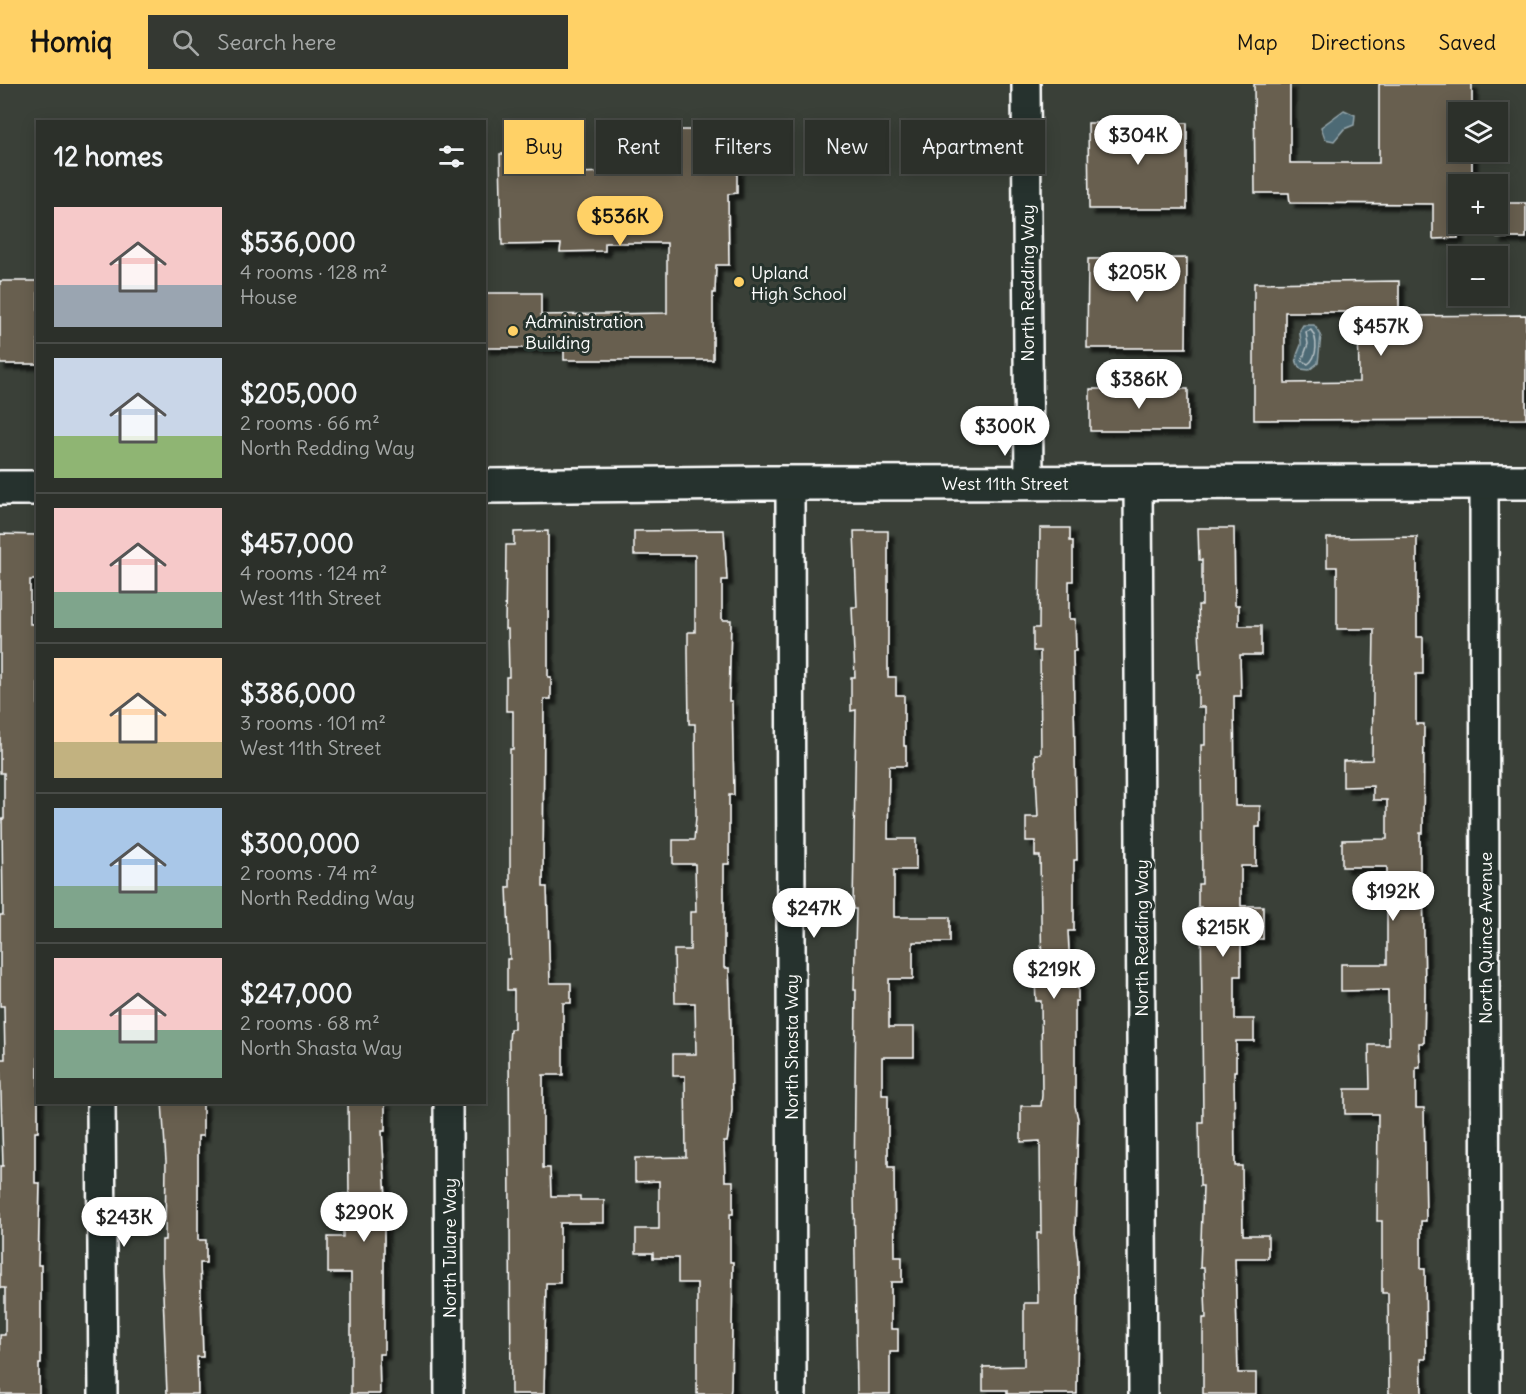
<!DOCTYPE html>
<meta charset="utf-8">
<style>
:root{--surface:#2c302a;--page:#343832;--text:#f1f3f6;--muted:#a6a9a8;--line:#484b47;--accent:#ffd166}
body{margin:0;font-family:Delius,sans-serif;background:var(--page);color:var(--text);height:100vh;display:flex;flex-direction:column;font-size:22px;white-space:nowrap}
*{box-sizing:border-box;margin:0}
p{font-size:20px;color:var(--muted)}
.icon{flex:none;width:33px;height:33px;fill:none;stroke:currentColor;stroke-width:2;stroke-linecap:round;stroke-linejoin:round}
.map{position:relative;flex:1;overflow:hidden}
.drawer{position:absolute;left:36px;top:36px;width:450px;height:984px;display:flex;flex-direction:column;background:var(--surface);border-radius:0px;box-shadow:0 3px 15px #0003,0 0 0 2px var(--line)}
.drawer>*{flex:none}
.banner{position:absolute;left:504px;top:36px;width:570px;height:54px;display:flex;gap:12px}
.fabs{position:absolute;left:1448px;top:18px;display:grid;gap:12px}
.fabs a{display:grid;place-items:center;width:60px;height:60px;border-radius:0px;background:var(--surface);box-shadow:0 3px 15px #0003,0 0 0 2px var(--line);font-size:30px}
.price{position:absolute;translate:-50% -51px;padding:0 14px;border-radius:21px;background:#fff;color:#222;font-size:20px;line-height:39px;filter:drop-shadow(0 2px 3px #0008)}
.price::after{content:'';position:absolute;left:50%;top:36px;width:18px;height:14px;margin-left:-9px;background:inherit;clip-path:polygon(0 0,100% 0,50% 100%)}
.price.on{background:var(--accent);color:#111}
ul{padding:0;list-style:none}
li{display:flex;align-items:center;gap:18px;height:150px;padding:0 18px}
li+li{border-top:2px solid var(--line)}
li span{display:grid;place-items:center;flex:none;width:168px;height:120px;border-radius:0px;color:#555}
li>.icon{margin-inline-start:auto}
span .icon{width:72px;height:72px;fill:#fffc;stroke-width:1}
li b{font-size:26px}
h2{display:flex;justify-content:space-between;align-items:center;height:72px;padding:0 18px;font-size:26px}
.pill{padding:0 21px;border-radius:0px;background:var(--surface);box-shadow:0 3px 15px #0003,0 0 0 2px var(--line);font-size:21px;line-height:54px}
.pill.on{background:var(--accent);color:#111}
header{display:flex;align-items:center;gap:36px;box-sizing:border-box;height:84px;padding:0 30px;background:var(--accent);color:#111}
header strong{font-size:28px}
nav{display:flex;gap:33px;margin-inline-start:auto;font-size:21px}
.search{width:420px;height:54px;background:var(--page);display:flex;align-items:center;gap:15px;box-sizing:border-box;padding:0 21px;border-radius:0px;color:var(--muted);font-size:22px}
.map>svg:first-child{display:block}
.water{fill:#4e6a74;stroke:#95a6ac;stroke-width:1.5}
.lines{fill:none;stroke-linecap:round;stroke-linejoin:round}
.shore{stroke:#b8c3c7;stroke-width:1.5}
.building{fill:#675f50;stroke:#fff;stroke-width:1.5;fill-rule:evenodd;filter:url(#shadow)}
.minor-casing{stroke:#fff;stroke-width:32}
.tertiary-casing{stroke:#fff;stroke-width:38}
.minor{stroke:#26332d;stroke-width:27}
.tertiary{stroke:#26332d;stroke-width:33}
.poi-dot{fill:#ffd166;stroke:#26332d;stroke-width:2}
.labels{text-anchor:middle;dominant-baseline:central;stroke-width:6;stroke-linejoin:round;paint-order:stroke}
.poi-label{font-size:18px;fill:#fff;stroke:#26332d;text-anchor:start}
.street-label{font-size:18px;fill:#fff;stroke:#26332d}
</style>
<header>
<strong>Homiq</strong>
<div class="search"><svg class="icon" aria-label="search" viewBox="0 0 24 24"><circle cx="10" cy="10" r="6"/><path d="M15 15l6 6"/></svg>Search here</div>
<nav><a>Map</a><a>Directions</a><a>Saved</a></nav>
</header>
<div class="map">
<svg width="1526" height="1310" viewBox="0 0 1526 1310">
<defs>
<filter id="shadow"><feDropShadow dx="5.5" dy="5.5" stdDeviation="1.5" flood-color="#0009"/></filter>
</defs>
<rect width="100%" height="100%" fill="#3a4038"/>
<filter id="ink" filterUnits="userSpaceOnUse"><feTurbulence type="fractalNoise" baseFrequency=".0167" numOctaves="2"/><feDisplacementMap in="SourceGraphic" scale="12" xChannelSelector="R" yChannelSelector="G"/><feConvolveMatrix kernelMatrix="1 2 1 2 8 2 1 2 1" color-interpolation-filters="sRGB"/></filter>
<g filter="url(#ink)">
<g class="water">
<polygon points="1344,26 1355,31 1354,41 1344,45 1334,57 1325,55 1321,43"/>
<path d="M1303,241H1314L1321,251L1318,279L1309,286L1301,285C1293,275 1297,272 1301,261C1302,257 1299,251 1300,246Z"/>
</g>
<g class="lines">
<path class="shore" d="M1311,246C1318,255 1318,273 1308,280L1302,277L1308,260L1306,248Z"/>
</g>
<g class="building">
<polygon points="1254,0 1290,0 1290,79 1379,79 1379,0 1472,0 1472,28 1458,28 1458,68 1472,68 1472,100 1458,100 1458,154 1433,155 1433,120 1290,119 1289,109 1255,109"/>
<polygon points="1088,39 1187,39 1187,125 1089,125"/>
<polygon points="660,46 720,46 720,77 737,77 737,109 728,110 729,181 716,181 715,209 713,209 713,276 564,276 564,264 484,264 484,209 541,209 541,231 667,229 667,159 605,159 605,167 560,168 561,160 502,161 500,70 570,69 571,89 661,87"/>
<rect x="1497" y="119" width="29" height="35"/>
<polygon points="1187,174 1186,264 1087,264 1088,175"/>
<rect x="0" y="197" width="38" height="83"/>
<path d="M1399,197V232L1526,231V335L1254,336V199ZM1285,228H1358L1359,298L1285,299Z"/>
<rect x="1090" y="305" width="98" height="42"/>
<polygon points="1040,444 1070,444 1070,457 1073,457 1073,497 1069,497 1069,535 1075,535 1076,567 1073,567 1077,776 1074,776 1074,847 1068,847 1070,885 1078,885 1078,917 1075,917 1075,1022 1078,1035 1075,1149 1078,1176 1077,1310 1007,1310 1007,1306 983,1306 983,1283 1024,1282 1024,1219 1038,1219 1037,1149 1041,1149 1040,1057 1021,1058 1021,1022 1041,1022 1042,1011 1041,917 1036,917 1035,896 1042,896 1040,772 1035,772 1035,757 1026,757 1026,733 1038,733 1035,670 1041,670 1040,567 1033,567 1033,544 1039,544"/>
<polygon points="1198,444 1234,444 1235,521 1239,521 1239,542 1261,542 1261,571 1240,571 1241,612 1234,612 1235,722 1260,722 1260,743 1256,743 1256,782 1241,782 1241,822 1263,822 1263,855 1241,855 1241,892 1235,892 1235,935 1254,935 1254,957 1236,957 1236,987 1234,987 1235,1082 1242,1082 1243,1151 1268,1151 1268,1174 1235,1174 1238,1289 1256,1289 1256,1310 1203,1310 1203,1234 1206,1234 1204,1184 1200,1184 1203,1102 1200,1102 1199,1038 1203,1038 1201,823 1198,823 1198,800 1202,800 1201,661 1205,661 1205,623 1198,623 1198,591 1201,591 1198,521 1202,521 1202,476 1199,476"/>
<polygon points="724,446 727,496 722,496 722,536 731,536 729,617 732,617 734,711 729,711 729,780 724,780 724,884 729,884 731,947 732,1026 727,1058 724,1058 725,1097 733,1097 733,1130 730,1130 730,1178 733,1178 731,1305 730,1310 697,1310 697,1199 678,1199 678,1174 653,1174 653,1169 636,1169 636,1145 659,1145 659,1097 635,1098 635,1074 686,1073 685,992 673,992 673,970 696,970 695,919 675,919 674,866 690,866 690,828 696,828 695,780 673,780 673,756 694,756 696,733 695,640 689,640 688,568 688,548 695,548 695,471 634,471 634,447"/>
<polygon points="548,447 548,593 551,593 551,615 544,615 543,803 547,803 550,899 571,899 571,919 563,919 563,991 543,991 543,1084 550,1084 551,1112 580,1112 580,1116 604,1116 604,1139 560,1139 560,1199 546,1199 544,1310 511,1310 509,958 510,945 514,945 514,906 507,906 507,875 510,875 507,803 510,803 510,665 513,665 513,627 506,627 506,593 509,593 508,545 505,545 506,461 514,461 514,448"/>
<polygon points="854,447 888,447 888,593 896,593 896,611 904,611 904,662 906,662 906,682 889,682 888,755 916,755 916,786 894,786 894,833 950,833 950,858 913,858 913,895 889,895 889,943 914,943 914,973 882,973 882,1011 888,1011 888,1083 894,1083 895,1173 902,1173 902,1198 891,1198 891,1245 898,1245 898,1268 890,1268 890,1310 857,1310 854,1107 856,906 854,906 856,825 853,825 856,626 851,627 851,593 855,593 852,523 857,523"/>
<polygon points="0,450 37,451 37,496 30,496 30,540 38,540 38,1048 35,1048 35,1099 40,1099 38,1181 41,1181 41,1280 39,1280 39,1310 0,1310 0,1251 5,1251 5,1204 0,1204 0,1082 3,1082 0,975 5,975 4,922 0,922 0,831 3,831 2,735 4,735 4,689 0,689"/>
<polygon points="1417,453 1417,553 1423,553 1423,590 1416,590 1416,640 1424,640 1423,749 1420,749 1420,803 1423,803 1425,906 1424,959 1419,959 1420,984 1416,984 1416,1024 1424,1024 1426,1137 1421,1137 1421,1185 1425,1185 1426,1275 1421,1275 1422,1310 1389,1310 1388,1209 1382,1209 1382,1137 1377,1137 1378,1030 1345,1030 1345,1005 1370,1005 1369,961 1389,961 1388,906 1341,907 1341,880 1387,880 1387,783 1342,783 1342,756 1387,755 1387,716 1373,716 1373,702 1343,703 1343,677 1372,676 1374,545 1337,545 1337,483 1327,483 1327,454"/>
<polygon points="162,1018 203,1018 203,1052 198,1052 198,1156 206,1156 206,1179 200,1179 203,1273 197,1273 198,1310 167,1310 162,1185 162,1156 165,1156 166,1077"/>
<polygon points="348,1018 385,1018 385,1047 382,1047 387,1132 384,1132 384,1270 379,1270 380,1310 351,1310 351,1189 328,1189 328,1153 343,1153 343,1110 349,1110"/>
</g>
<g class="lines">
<g class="minor-casing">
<g id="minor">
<polyline points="1026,0 1029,398"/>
<polyline points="1138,398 1143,1310"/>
<polyline points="1484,398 1486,1310"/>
<polyline points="790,400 792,1310"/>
<polyline points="101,1018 103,1310"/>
<polyline points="448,1018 449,1310"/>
</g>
</g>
<g class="tertiary-casing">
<g id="tertiary">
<polyline points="484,402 761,399 1526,398"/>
<polyline points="0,404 38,404"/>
</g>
</g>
<use href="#minor" class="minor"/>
<use href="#tertiary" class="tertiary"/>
</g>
</g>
<g class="poi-dot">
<circle cx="739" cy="198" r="6"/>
<circle cx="513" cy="247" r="6"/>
</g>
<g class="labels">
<g class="poi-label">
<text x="751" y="188">Upland<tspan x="751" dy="21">High School</tspan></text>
<text x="525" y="237">Administration<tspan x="525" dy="21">Building</tspan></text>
</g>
<g class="street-label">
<text transform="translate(1027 199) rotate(-90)">North Redding Way</text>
<text x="1005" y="399">West 11th Street</text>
<text transform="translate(1141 854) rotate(-90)">North Redding Way</text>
<text transform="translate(1485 854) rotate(-90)">North Quince Avenue</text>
<text transform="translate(791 963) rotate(-90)">North Shasta Way</text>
<text transform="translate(449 1164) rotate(-90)">North Tulare Way</text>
</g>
</g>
</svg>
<div class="fabs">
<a><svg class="icon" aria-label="layers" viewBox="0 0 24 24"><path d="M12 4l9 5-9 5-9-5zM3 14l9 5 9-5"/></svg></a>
<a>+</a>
<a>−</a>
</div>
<b class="price" style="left:1138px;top:82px">$304K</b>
<b class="price on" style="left:620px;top:163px">$536K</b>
<b class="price" style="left:1137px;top:219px">$205K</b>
<b class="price" style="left:1381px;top:273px">$457K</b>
<b class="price" style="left:1139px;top:326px">$386K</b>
<b class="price" style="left:1005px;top:373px">$300K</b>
<b class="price" style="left:1393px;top:838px">$192K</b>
<b class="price" style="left:814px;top:855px">$247K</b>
<b class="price" style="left:1223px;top:874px">$215K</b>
<b class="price" style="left:1054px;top:916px">$219K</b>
<b class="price" style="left:364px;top:1159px">$290K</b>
<b class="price" style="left:124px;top:1164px">$243K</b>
<div class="banner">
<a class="pill on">Buy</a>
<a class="pill">Rent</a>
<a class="pill">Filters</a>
<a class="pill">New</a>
<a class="pill">Apartment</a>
</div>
<section class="drawer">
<h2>12 homes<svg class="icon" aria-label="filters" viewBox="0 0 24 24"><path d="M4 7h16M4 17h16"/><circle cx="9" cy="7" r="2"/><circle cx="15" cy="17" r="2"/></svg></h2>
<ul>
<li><span style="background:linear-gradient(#f6c9c9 65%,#9aa5b1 0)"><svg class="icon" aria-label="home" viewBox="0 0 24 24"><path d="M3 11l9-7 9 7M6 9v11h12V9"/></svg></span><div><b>$536,000</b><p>4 rooms · 128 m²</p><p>House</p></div></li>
<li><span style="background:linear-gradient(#c9d6e8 65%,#8fb573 0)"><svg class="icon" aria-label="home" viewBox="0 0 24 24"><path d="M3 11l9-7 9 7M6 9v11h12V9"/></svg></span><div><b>$205,000</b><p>2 rooms · 66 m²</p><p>North Redding Way</p></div></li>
<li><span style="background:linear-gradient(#f6c9c9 70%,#7fa58c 0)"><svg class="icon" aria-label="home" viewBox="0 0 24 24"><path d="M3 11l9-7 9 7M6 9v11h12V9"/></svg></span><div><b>$457,000</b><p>4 rooms · 124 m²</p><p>West 11th Street</p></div></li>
<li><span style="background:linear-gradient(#ffd9b3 70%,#c2b280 0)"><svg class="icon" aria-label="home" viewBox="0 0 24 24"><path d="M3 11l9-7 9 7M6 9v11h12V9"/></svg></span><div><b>$386,000</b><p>3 rooms · 101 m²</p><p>West 11th Street</p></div></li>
<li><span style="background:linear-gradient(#a9c7e8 65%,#7fa58c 0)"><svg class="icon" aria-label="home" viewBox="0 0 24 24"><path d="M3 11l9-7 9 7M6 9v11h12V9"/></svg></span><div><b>$300,000</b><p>2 rooms · 74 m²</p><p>North Redding Way</p></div></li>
<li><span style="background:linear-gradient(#f6c9c9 60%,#7fa58c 0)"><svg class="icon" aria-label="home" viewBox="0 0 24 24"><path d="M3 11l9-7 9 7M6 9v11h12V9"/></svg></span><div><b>$247,000</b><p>2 rooms · 68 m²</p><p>North Shasta Way</p></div></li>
</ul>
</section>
</div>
